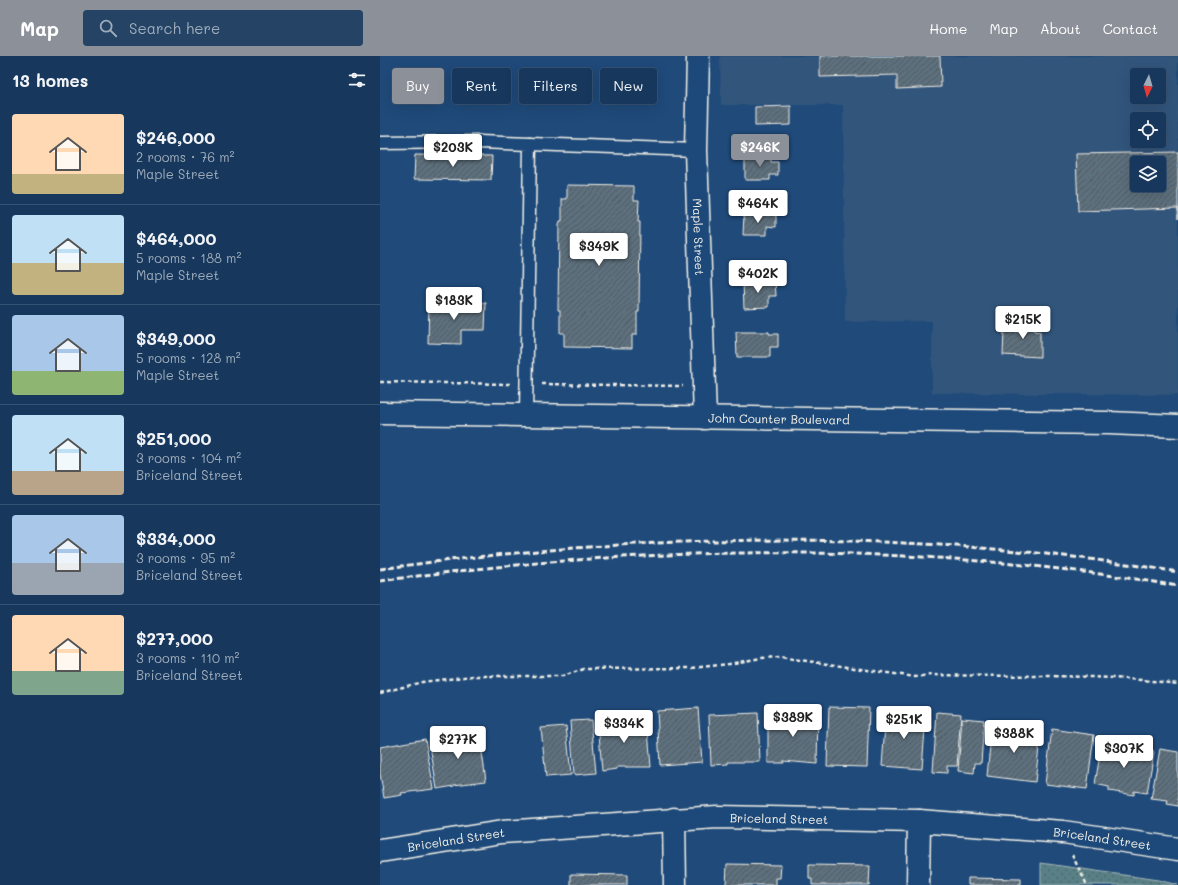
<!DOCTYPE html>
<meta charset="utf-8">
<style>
:root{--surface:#17385c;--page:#244365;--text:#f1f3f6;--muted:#9eacbb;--line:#365272;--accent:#8c9099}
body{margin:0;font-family:Mali,sans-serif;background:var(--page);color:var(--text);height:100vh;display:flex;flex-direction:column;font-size:15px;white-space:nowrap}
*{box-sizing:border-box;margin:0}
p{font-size:13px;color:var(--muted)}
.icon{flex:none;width:22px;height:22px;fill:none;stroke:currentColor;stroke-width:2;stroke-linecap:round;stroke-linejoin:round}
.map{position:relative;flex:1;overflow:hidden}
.side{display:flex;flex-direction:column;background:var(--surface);width:380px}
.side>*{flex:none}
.hud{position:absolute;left:12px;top:12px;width:380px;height:36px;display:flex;gap:8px}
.needle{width:26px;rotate:185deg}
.buttons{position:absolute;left:750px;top:12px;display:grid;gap:8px}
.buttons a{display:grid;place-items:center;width:36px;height:36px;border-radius:4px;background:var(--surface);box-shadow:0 4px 16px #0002,0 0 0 1px var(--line);font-size:20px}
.price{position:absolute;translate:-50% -34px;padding:0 9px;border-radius:4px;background:#fff;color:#222;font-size:13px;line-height:26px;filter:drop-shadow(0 1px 2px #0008)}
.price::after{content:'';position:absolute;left:50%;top:24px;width:12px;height:9px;margin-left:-6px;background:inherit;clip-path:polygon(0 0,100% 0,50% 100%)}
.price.selected{background:var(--accent);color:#fff}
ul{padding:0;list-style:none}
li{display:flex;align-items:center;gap:12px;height:100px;padding:0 12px}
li+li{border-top:1px solid var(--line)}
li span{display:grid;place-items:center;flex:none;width:112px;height:80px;border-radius:4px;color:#555}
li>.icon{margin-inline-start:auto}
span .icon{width:48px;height:48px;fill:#fffc;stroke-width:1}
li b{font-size:17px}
h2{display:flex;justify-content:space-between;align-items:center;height:48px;padding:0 12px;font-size:17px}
.chip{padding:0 14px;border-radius:4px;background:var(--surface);box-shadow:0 4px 16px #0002,0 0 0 1px var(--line);font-size:14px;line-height:36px}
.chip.selected{background:var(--accent);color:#fff}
header{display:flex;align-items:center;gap:24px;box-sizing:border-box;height:56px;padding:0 20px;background:var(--accent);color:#fff}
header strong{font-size:19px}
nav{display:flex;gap:22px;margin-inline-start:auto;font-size:14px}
.search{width:280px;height:36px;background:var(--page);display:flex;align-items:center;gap:10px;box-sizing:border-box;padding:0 14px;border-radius:4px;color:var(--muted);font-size:15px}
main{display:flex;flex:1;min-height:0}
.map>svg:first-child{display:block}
.built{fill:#32557b;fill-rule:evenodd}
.grass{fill:url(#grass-dots);stroke:#a6b8b7}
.building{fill:url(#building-hatch);stroke:#f4f1e8;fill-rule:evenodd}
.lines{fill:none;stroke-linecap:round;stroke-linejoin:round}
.service-casing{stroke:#f4f1e8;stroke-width:15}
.minor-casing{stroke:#f4f1e8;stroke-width:25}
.secondary-casing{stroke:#f4f1e8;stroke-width:25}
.path{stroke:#f4f1e8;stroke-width:2.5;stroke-dasharray:4 3;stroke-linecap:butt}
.service{stroke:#1f4a7a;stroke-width:12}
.minor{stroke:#1f4a7a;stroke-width:22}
.secondary{stroke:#1f4a7a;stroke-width:22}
.rail{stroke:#f4f1e8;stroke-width:3;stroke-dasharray:6 3;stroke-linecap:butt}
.labels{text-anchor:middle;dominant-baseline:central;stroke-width:3;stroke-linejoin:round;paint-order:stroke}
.street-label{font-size:12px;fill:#f4f1e8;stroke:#1f4a7a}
</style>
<header>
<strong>Map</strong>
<div class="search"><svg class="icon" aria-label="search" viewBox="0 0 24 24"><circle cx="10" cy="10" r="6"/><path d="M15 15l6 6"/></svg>Search here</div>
<nav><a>Home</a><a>Map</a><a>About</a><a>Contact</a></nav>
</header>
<main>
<section class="side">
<h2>13 homes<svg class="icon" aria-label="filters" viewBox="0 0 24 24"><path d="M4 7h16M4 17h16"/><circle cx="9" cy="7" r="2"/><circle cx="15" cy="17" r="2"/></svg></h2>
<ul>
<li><span style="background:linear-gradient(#ffd9b3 75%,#c2b280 0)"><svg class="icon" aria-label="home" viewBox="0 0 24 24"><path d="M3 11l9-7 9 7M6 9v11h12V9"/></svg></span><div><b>$246,000</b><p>2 rooms · 76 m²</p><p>Maple Street</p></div></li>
<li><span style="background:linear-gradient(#bfe0f5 60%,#c2b280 0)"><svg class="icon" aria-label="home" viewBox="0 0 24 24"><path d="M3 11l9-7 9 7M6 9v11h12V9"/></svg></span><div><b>$464,000</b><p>5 rooms · 188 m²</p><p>Maple Street</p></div></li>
<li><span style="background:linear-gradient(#a9c7e8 70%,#8fb573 0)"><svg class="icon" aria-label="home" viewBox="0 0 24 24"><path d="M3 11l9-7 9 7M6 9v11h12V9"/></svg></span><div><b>$349,000</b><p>5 rooms · 128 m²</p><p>Maple Street</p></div></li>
<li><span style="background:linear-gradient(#bfe0f5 70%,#b9a48a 0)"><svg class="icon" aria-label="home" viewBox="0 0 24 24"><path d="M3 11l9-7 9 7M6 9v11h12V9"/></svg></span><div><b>$251,000</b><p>3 rooms · 104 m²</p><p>Briceland Street</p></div></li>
<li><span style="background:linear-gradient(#a9c7e8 60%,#9aa5b1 0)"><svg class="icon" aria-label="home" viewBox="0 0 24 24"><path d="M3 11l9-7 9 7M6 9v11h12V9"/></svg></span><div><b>$334,000</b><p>3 rooms · 95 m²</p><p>Briceland Street</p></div></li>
<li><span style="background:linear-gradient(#ffd9b3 70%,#7fa58c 0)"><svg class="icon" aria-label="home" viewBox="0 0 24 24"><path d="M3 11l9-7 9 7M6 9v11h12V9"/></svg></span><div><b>$277,000</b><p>3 rooms · 110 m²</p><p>Briceland Street</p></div></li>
</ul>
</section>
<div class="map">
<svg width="798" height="829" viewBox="0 0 798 829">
<defs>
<pattern id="grass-dots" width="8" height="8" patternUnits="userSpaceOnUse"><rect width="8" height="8" fill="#588086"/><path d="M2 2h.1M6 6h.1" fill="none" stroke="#516769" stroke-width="1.8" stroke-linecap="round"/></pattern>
<pattern id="building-hatch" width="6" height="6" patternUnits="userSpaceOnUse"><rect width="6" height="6" fill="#5d6f7e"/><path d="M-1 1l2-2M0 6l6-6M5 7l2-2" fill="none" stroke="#525a5f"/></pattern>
</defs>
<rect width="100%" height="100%" fill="#1f4a7a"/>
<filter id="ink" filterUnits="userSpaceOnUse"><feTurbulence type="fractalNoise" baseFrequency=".025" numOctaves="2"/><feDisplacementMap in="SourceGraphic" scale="8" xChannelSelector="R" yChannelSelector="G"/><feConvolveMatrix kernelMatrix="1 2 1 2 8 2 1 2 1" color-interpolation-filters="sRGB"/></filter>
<g filter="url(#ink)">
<path class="built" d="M340,0H798V339L552,337V265L465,266L463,49H341ZM757,19H779V41H757ZM757,63H779V85H757ZM757,107H779V129H757Z"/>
<polygon class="grass" points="661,807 778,824 798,829 661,829"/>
<g class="building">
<polygon points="440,0 560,0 561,31 517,33 517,19 440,21"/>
<polygon points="411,50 411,69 375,70 375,51"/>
<path d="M798,96V163V152L698,155L696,98ZM757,107H779V129H757Z"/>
<polygon points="35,99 112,100 111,124 34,123"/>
<polygon points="365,100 391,100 391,106 398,106 398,119 390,119 390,124 365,124"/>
<polygon points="187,129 254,130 254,144 259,144 258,166 260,166 259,256 257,256 257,279 252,279 252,292 184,291 184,277 180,277 180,254 178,254 179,169 180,165 182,165 182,143 187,143"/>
<polygon points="364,158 396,159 396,171 387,170 387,179 363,179"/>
<polygon points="395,225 396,240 389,240 389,251 364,252 363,226"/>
<polygon points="49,246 106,247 105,274 81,274 81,288 48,287"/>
<polygon points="642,261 655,261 654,275 660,276 660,301 623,299 624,275 642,275"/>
<polygon points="356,276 389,276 389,278 398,278 398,291 390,291 390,301 357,301"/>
<polygon points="449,651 489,652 487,711 447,710"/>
<polygon points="318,652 322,706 280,709 277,655"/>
<polygon points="506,656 546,659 542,713 502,710"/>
<polygon points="557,656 581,658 577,710 567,710 567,717 553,716"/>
<polygon points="378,657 380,706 348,706 348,708 331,709 329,659"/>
<polygon points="388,657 438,657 437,708 403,705 404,707 388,707"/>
<polygon points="267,662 271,711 237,711 237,713 222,715 218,665"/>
<polygon points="582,662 604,664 601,707 595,707 594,717 578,715"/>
<polygon points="211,664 216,717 194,719 190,665"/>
<polygon points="186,670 191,719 166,721 161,672"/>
<polygon points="612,670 661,675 655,726 607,720"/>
<polygon points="672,673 714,679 707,733 665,728"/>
<polygon points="99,675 106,725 74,729 74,730 57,733 49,683"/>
<polygon points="45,683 54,733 21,737 22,739 4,742 0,717 0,691"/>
<polygon points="722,687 774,696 767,737 754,735 754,739 729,735 729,731 715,728"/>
<polygon points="780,693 798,696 798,750 787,748 788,745 771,743"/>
<polygon points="347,808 401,809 400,822 396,822 396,829 346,829"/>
<polygon points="429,809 490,810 489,829 432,829 432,823 429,823"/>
<polygon points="191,818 247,819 247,829 191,829"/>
<polygon points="588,822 641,823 641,829 588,829"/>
</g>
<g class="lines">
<g class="service-casing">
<g id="service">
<polyline points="0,87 100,86 150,88 146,359"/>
<polyline points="150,88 316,94"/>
</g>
</g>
<g class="minor-casing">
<g id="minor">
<path id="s1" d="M318,0L316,94L325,362"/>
<polyline points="294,763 295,829"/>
<path id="s2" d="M0,795L122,776L337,761L539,765L683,776L798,793"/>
<polyline points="538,829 539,765"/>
</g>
</g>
<g class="secondary-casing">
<g id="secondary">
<path id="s3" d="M0,357L729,367L798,370"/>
</g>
</g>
<g class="path">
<polyline points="0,326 131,328"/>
<polyline points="162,328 303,330"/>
<path d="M0,637L42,626L93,620H183L204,613L312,612L349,608L381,602L400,601L535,621L552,619C634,621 716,617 798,628"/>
<polyline points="692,799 707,829"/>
</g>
<use href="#service" class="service"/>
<use href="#minor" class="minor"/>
<use href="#secondary" class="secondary"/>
<g class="rail">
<path d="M0,513C265,476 534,472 798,516"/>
<path d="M0,525C264,488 535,485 798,530"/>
</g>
</g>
</g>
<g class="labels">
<g class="street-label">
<text stroke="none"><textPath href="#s1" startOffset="181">Maple Street</textPath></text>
<text stroke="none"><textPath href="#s3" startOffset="399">John Counter Boulevard</textPath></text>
<text stroke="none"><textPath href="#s2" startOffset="401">Briceland Street</textPath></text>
<text stroke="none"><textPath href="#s2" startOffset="725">Briceland Street</textPath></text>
<text stroke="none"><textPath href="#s2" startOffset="77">Briceland Street</textPath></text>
</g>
</g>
</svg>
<div class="buttons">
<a><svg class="needle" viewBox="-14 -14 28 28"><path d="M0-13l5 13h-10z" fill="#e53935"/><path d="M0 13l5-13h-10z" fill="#9eacbb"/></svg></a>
<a><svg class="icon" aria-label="locate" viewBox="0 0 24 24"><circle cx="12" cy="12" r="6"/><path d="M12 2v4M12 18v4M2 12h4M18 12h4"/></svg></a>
<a><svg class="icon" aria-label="layers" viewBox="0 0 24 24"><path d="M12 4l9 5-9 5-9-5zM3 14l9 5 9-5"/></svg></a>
</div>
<b class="price" style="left:73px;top:112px">$203K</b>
<b class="price selected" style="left:380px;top:112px">$246K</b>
<b class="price" style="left:378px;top:168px">$464K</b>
<b class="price" style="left:219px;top:211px">$349K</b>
<b class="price" style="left:378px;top:238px">$402K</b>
<b class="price" style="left:74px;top:265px">$183K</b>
<b class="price" style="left:643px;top:284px">$215K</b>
<b class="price" style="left:413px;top:682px">$389K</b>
<b class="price" style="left:524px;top:684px">$251K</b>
<b class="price" style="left:244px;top:688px">$334K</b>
<b class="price" style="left:634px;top:698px">$388K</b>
<b class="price" style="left:78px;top:704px">$277K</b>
<b class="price" style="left:744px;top:713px">$307K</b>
<div class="hud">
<a class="chip selected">Buy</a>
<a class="chip">Rent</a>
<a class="chip">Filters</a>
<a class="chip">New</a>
</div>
</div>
</main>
